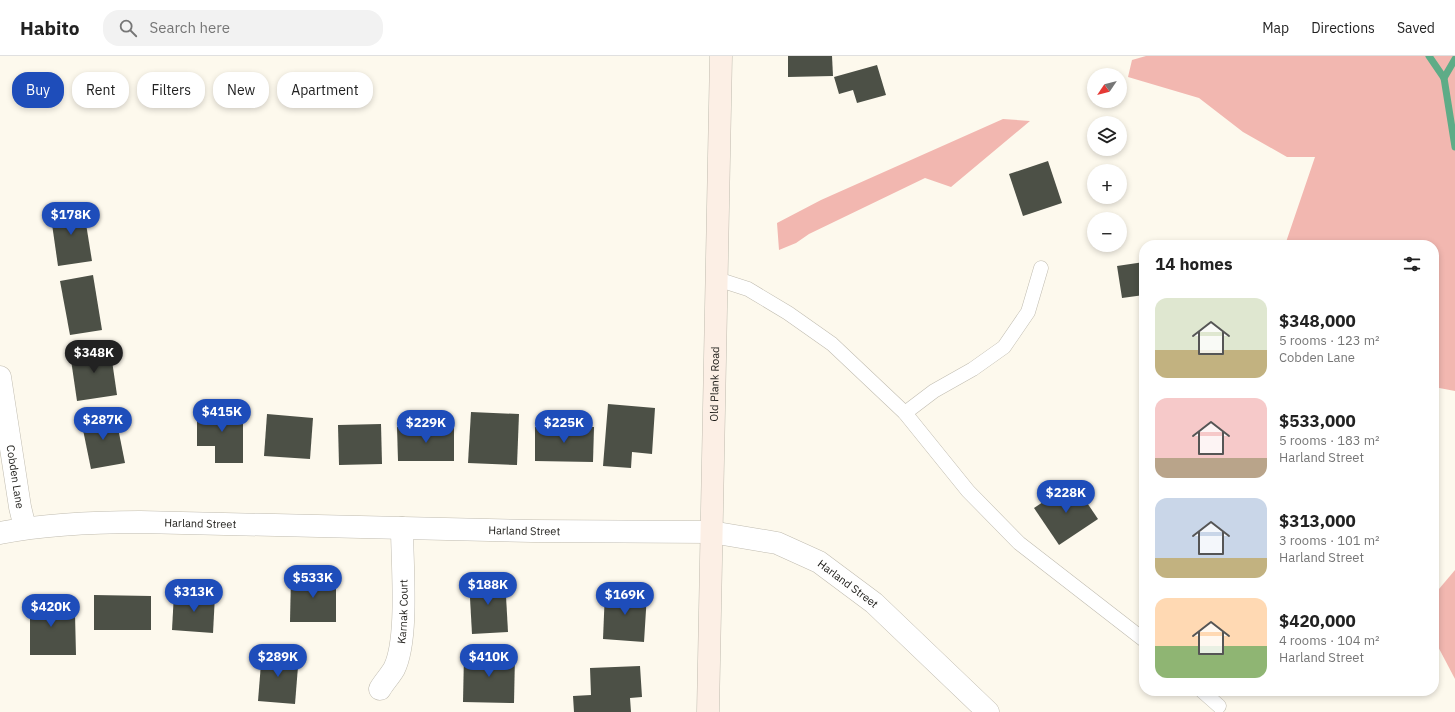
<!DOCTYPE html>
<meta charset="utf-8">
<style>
:root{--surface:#fff;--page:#f2f2f2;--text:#222;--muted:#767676;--line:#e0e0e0;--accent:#1e4dba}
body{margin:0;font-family:"IBM Plex Sans",sans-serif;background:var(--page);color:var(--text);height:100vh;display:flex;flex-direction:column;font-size:15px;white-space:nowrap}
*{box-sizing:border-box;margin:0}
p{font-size:13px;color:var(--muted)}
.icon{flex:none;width:22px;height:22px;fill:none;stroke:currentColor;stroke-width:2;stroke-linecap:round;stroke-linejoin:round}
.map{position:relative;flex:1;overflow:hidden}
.drawer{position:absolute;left:1139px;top:184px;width:300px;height:456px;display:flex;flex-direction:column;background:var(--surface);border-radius:16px;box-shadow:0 2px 6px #0003}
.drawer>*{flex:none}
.guide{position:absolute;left:12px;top:16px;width:380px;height:36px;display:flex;gap:8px}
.needle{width:26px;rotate:235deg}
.fabs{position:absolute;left:1087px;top:12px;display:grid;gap:8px}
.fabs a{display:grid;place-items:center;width:40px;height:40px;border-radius:50%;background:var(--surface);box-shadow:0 2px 6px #0003;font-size:20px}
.price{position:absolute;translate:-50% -34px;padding:0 9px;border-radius:14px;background:var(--accent);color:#fff;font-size:13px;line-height:26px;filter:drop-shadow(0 1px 2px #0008)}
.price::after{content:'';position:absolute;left:50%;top:24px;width:12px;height:9px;margin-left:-6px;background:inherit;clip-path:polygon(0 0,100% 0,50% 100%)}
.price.active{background:#222;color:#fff}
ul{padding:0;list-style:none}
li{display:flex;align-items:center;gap:12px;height:100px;padding:0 16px}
li span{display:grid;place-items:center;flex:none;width:112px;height:80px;border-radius:12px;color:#555}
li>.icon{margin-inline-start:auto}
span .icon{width:48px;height:48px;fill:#fffc;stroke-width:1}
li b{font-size:17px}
h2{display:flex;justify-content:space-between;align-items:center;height:48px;padding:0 16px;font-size:17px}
.pill{padding:0 14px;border-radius:16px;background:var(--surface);box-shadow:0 2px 6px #0003;font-size:14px;line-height:36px}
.pill.active{background:var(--accent);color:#fff}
header{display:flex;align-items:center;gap:24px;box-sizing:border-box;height:56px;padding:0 20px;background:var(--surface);border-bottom:1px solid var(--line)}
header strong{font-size:19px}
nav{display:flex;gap:22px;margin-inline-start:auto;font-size:14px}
.search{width:280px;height:36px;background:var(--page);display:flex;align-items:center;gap:10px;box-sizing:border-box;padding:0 14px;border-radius:16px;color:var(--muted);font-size:15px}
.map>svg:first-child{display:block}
.green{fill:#f2b7b0}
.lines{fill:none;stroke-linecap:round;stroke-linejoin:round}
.stream{stroke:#5eac87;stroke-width:7}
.building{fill:#4c5046}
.lane-casing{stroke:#c0bcb0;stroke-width:15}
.street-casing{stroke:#c0bcb0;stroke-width:23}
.secondary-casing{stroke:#c0bcb0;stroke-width:23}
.lane{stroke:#fff;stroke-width:14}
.street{stroke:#fff;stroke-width:22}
.secondary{stroke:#fcefe5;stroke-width:22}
.labels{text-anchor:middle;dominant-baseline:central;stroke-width:4;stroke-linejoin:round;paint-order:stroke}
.street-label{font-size:11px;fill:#1a1915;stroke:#fff}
</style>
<header>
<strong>Habito</strong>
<div class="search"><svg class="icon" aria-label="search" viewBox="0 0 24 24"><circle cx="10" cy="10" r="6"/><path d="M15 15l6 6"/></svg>Search here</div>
<nav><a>Map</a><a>Directions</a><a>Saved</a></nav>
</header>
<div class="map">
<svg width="1455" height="656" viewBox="0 0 1455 656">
<rect width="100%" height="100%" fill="#fdf9ed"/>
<g class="green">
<polygon points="1146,0 1455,0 1455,335 1434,331 1434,189 1285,189 1315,101 1287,101 1243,76 1199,42 1128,21 1132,4"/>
<polygon points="1003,63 1030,65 951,131 925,122 809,178 796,187 779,194 777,167 821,144"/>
<polygon points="1455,514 1455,623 1434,583 1439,533"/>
</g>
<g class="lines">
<g class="stream">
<polyline points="1429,0 1444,22 1455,91"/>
<polyline points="1444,22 1455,3"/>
</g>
</g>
<g class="building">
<polygon points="788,0 832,0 833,20 788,21"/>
<polygon points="877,9 886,39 857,47 853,34 839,38 834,21"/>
<polygon points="1048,105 1062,147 1023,160 1009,118"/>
<polygon points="83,149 92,205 58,210 50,154"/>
<polygon points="1144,206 1144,239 1122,242 1117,210"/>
<polygon points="93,219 102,274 70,279 60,225"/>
<polygon points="110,291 117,339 77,345 70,297"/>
<polygon points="608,348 655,352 652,398 632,396 631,412 603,410"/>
<polygon points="197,353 243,353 243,407 215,407 215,390 197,390"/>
<polygon points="471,356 519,358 517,409 468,407"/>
<polygon points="115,357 125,407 91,413 81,364"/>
<polygon points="267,358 313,362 310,403 264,400"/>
<polygon points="381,368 382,408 339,409 338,369"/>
<polygon points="454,370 454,405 398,405 397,371"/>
<polygon points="535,371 594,371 593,406 535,405"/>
<polygon points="1073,426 1098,463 1059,489 1034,452"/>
<polygon points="291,519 336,520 336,566 290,566"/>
<polygon points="505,522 508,576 472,578 469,524"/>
<polygon points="605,535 647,538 644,586 603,583"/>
<polygon points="174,537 215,539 213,577 172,574"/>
<polygon points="94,539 151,540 151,574 94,574"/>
<polygon points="30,540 57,540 57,558 75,558 76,599 30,599"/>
<polygon points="262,595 299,598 295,648 258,645"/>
<polygon points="464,598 515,599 514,647 463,646"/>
<polygon points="640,610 642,641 630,642 631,656 574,656 573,640 591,639 590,612"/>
</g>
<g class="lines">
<g class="lane-casing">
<g id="lane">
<polyline points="717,223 748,233 788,257 832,288 905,357 968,435 1019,487 1144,584"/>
<polyline points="905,357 934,335 973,313 1004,291 1028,256 1041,212"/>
<polyline points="1202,635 1219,650"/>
</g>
</g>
<g class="street-casing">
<g id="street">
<path id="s1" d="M0,321L20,451L25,472"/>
<path id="s2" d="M0,477C46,468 93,466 140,466L532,475L711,476L777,487L819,506L874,547L988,656"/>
<path id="s3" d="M380,633C384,626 390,620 394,613C409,583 402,507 402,472"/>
</g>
</g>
<g class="secondary-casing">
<g id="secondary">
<path id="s4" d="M708,656L721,0"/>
</g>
</g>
<use href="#lane" class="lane"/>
<use href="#street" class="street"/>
<use href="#secondary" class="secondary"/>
</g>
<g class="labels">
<g class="street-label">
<text stroke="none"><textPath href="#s4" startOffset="328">Old Plank Road</textPath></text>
<text stroke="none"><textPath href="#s1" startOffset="101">Cobden Lane</textPath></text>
<text stroke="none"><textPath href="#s2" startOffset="201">Harland Street</textPath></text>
<text stroke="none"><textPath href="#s2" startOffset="525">Harland Street</textPath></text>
<text stroke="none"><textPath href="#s2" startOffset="861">Harland Street</textPath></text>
<text stroke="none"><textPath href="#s3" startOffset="83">Karnak Court</textPath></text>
</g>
</g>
</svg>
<div class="fabs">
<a><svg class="needle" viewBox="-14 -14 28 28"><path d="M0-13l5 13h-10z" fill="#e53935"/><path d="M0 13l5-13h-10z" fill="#767676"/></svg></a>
<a><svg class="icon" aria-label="layers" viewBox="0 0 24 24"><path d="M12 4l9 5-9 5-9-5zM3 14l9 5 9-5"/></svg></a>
<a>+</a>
<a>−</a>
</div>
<b class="price" style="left:71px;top:180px">$178K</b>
<b class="price active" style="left:94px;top:318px">$348K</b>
<b class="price" style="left:222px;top:377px">$415K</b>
<b class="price" style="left:103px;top:385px">$287K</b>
<b class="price" style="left:426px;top:388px">$229K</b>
<b class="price" style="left:564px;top:388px">$225K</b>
<b class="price" style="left:1066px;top:458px">$228K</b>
<b class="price" style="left:313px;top:543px">$533K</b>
<b class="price" style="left:488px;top:550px">$188K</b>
<b class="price" style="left:194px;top:557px">$313K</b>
<b class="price" style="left:625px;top:560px">$169K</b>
<b class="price" style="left:51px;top:572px">$420K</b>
<b class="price" style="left:278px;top:622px">$289K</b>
<b class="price" style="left:489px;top:622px">$410K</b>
<div class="guide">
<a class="pill active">Buy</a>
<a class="pill">Rent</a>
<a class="pill">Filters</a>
<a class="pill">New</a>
<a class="pill">Apartment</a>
</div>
<section class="drawer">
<h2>14 homes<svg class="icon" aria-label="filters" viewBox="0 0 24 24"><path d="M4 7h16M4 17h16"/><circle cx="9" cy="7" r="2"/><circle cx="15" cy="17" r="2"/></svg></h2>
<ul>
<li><span style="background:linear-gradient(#dfe7d0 65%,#c2b280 0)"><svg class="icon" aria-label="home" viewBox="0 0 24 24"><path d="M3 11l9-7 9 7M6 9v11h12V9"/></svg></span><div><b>$348,000</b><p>5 rooms · 123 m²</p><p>Cobden Lane</p></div></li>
<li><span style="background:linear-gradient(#f6c9c9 75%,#b9a48a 0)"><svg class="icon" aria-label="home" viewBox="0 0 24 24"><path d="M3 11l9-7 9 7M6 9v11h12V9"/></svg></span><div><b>$533,000</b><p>5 rooms · 183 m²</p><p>Harland Street</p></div></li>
<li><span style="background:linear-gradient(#c9d6e8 75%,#c2b280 0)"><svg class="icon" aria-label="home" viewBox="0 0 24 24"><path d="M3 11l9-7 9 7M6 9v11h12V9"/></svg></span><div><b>$313,000</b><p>3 rooms · 101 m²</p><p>Harland Street</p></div></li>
<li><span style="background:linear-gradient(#ffd9b3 60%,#8fb573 0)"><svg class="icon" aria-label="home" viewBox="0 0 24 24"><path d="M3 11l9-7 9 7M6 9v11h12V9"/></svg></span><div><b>$420,000</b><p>4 rooms · 104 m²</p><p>Harland Street</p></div></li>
</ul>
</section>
</div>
